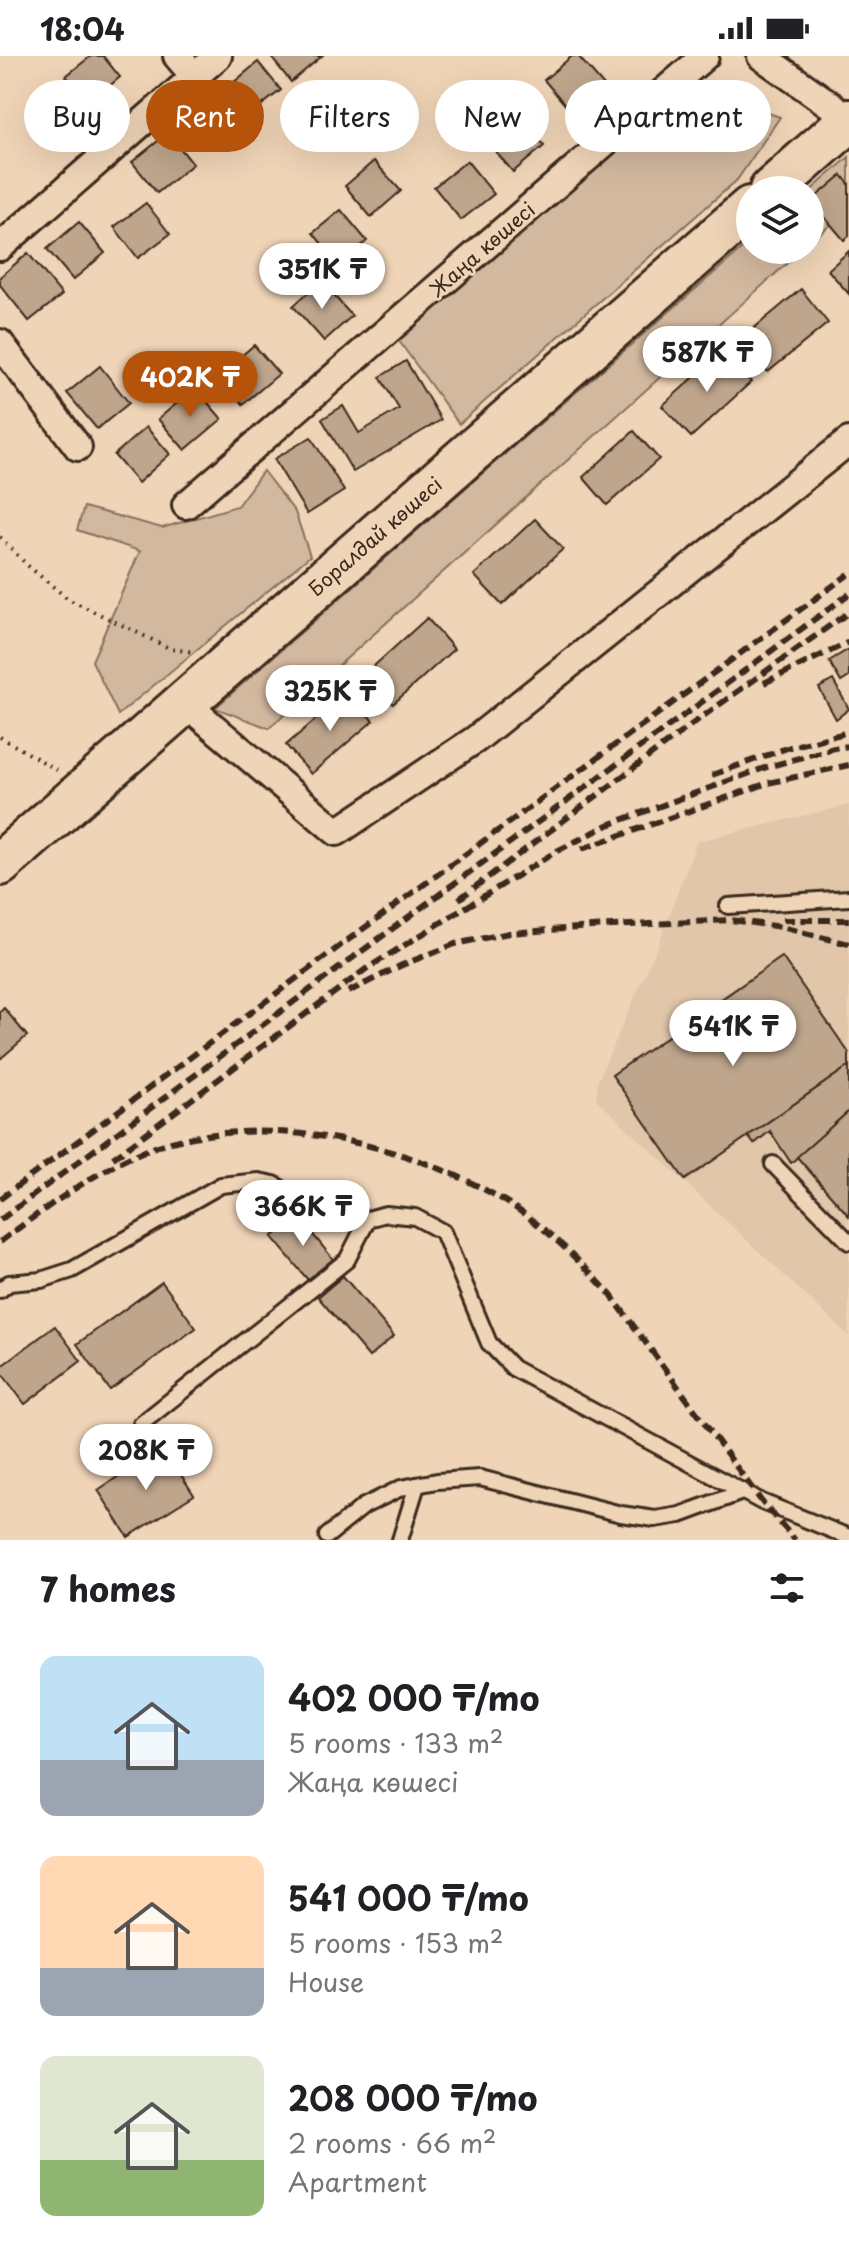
<!DOCTYPE html>
<meta charset="utf-8">
<style>
:root{--surface:#fff;--page:#f6f6f6;--text:#202124;--muted:#757577;--accent:#b45309}
body{margin:0;font-family:"Playpen Sans",sans-serif;background:var(--page);color:var(--text);height:100vh;display:flex;flex-direction:column;font-size:30px;white-space:nowrap}
*{box-sizing:border-box;margin:0}
p{font-size:26px;color:var(--muted)}
.icon{flex:none;width:44px;height:44px;fill:none;stroke:currentColor;stroke-width:2;stroke-linecap:round;stroke-linejoin:round}
.map{position:relative;height:1484px;overflow:hidden}
.side{display:flex;flex-direction:column;background:var(--surface);flex:1}
.side>*{flex:none}
.hud{position:absolute;left:24px;top:24px;width:802px;height:72px;display:flex;gap:16px}
.fabs{position:absolute;left:736px;top:120px;display:grid;gap:16px}
.fabs a{display:grid;place-items:center;width:88px;height:88px;border-radius:50%;background:var(--surface);box-shadow:0 8px 32px #0002;font-size:40px}
.price{position:absolute;translate:-50% -68px;padding:0 18px;border-radius:28px;background:#fff;color:#222;font-size:26px;line-height:52px;filter:drop-shadow(0 2px 4px #0008)}
.price::after{content:'';position:absolute;left:50%;top:48px;width:24px;height:18px;margin-left:-12px;background:inherit;clip-path:polygon(0 0,100% 0,50% 100%)}
.price.on{background:var(--accent);color:#fff}
ul{padding:0;list-style:none}
li{display:flex;align-items:center;gap:24px;height:200px;padding:0 40px}
li span{display:grid;place-items:center;flex:none;width:224px;height:160px;border-radius:16px;color:#555}
li>.icon{margin-inline-start:auto}
span .icon{width:96px;height:96px;fill:#fffc;stroke-width:1}
li b{font-size:34px}
h2{display:flex;justify-content:space-between;align-items:center;height:96px;padding:0 40px;font-size:34px}
.tag{padding:0 28px;border-radius:36px;background:var(--surface);box-shadow:0 8px 32px #0002;font-size:28px;line-height:72px}
.tag.on{background:var(--accent);color:#fff}
.status{display:flex;justify-content:space-between;align-items:center;height:56px;padding:0 40px;background:var(--surface);direction:ltr}
.status svg{height:22px;fill:currentColor}
.map>svg:first-child{display:block}
.built{fill:#e1c6aa}
.green{fill:#d2b89e;stroke:#86715e;stroke-width:2}
.building{fill:#bea58c;stroke:#3b2a1e;stroke-width:2}
.lines{fill:none;stroke-linecap:round;stroke-linejoin:round}
.lane-casing{stroke:#3b2a1e;stroke-width:20}
.street-casing{stroke:#3b2a1e;stroke-width:32}
.primary-casing{stroke:#3b2a1e;stroke-width:48}
.path{stroke:#3b2a1e;stroke-width:4;stroke-dasharray:2 6;stroke-linecap:butt}
.lane{stroke:#f0d4b7;stroke-width:14}
.street{stroke:#f0d4b7;stroke-width:26}
.primary{stroke:#f0d4b7;stroke-width:42}
.rail{stroke:#3b2a1e;stroke-width:6;stroke-dasharray:12 6;stroke-linecap:butt}
.labels{text-anchor:middle;dominant-baseline:central;stroke-width:6;stroke-linejoin:round;paint-order:stroke}
.street-label{font-size:20px;fill:#3b2a1e;stroke:#f0d4b7}
</style>
<div class="status"><b>18:04</b><svg viewBox="0 0 49 12"><path d="M0 12V9h3v3zM5 12V6h3v6zM10 12V3h3v9zM15 12V0h3v12zM26 1h20v11H26zM47 4h2v5h-2z"/></svg></div>
<div class="map">
<svg width="849" height="1484" viewBox="0 0 849 1484">
<rect width="100%" height="100%" fill="#f0d4b7"/>
<filter id="ink" filterUnits="userSpaceOnUse"><feTurbulence type="fractalNoise" baseFrequency=".0125" numOctaves="2"/><feDisplacementMap in="SourceGraphic" scale="16" xChannelSelector="R" yChannelSelector="G"/><feConvolveMatrix kernelMatrix="1 2 1 2 8 2 1 2 1" color-interpolation-filters="sRGB"/></filter>
<g filter="url(#ink)">
<polygon class="built" points="849,749 849,1280 596,1043 598,1024 658,889 697,785"/>
<g class="green">
<polygon points="694,31 780,61 737,124 459,368 396,281"/>
<polygon points="849,101 849,153 810,186 810,135"/>
<polygon points="750,186 750,194 802,194 269,672 215,652 470,428"/>
<polygon points="263,415 295,456 310,500 118,659 92,605 140,495 77,474 84,451 162,472 237,450"/>
</g>
<g class="building">
<polygon points="91,0 103,0 120,21 89,47 66,20"/>
<polygon points="270,0 322,0 291,26"/>
<polygon points="572,0 578,0 605,31 574,59 544,24"/>
<polygon points="258,6 281,34 248,60 226,33"/>
<polygon points="220,35 244,63 212,90 189,62"/>
<polygon points="515,57 544,90 513,116 485,83"/>
<polygon points="168,77 193,108 157,137 132,106"/>
<polygon points="374,105 401,135 371,161 345,130"/>
<polygon points="467,105 494,138 461,164 434,131"/>
<polygon points="842,119 849,128 849,180 844,184 811,145"/>
<polygon points="146,147 170,178 138,202 114,171"/>
<polygon points="341,154 367,185 339,209 313,177"/>
<polygon points="79,166 105,197 73,224 47,193"/>
<polygon points="849,195 849,238 828,214"/>
<polygon points="28,197 62,239 29,265 0,229 0,221"/>
<polygon points="321,225 352,260 324,285 293,250"/>
<polygon points="801,233 828,267 768,316 741,283"/>
<polygon points="254,289 279,318 243,348 219,319"/>
<polygon points="723,295 751,326 691,381 662,350"/>
<polygon points="406,305 441,364 353,416 322,363 343,350 359,377 399,353 380,321"/>
<polygon points="100,310 129,347 97,373 67,337"/>
<polygon points="195,332 222,363 185,394 158,363"/>
<polygon points="146,371 170,398 138,427 114,399"/>
<polygon points="634,375 659,403 607,449 583,421"/>
<polygon points="311,381 344,435 307,458 274,403"/>
<polygon points="535,463 563,493 502,549 474,519"/>
<polygon points="427,562 454,593 393,648 365,618"/>
<polygon points="849,593 849,621 841,626 829,605"/>
<polygon points="833,624 849,653 836,663 819,632"/>
<polygon points="348,636 373,665 311,718 286,689"/>
<polygon points="782,901 849,997 849,1010 685,1124 612,1019"/>
<polygon points="4,952 27,980 0,1003 0,956"/>
<polygon points="849,1010 849,1055 791,1107 770,1075 754,1088 748,1080"/>
<polygon points="849,1055 849,1160 797,1101"/>
<polygon points="298,1160 333,1203 308,1224 272,1181"/>
<polygon points="343,1220 394,1280 369,1301 318,1241"/>
<polygon points="162,1226 196,1272 110,1334 77,1288"/>
<polygon points="55,1270 81,1305 25,1348 0,1315 0,1311"/>
<polygon points="163,1391 194,1439 128,1481 98,1434"/>
</g>
<g class="lines">
<g class="lane-casing">
<g id="lane">
<polyline points="728,850 849,842"/>
<polyline points="773,1108 849,1186"/>
<polyline points="0,1234 9,1227 41,1224 72,1214 221,1129 259,1125 274,1128 310,1150 368,1163 386,1158 415,1161 443,1176 489,1287 513,1312 762,1446 849,1481"/>
<polyline points="141,1368 347,1204 368,1163"/>
<polyline points="327,1480 364,1450 401,1432 437,1425 480,1422 621,1458 655,1463 680,1459 742,1436"/>
<polyline points="400,1484 417,1429"/>
</g>
</g>
<g class="street-casing">
<g id="street">
<polyline points="177,0 194,20"/>
<polyline points="761,0 849,62"/>
<polyline points="0,191 218,0"/>
<polyline points="0,287 78,391"/>
<polyline points="186,449 705,0"/>
<polyline points="185,647 337,776 476,683 849,385"/>
</g>
</g>
<g class="primary-casing">
<g id="primary">
<polyline points="771,134 849,65"/>
<polyline points="0,808 750,152"/>
</g>
</g>
<g class="path">
<polyline points="0,481 27,509 68,543 171,593 194,596"/>
<polyline points="0,681 57,714"/>
</g>
<use href="#lane" class="lane"/>
<use href="#street" class="street"/>
<use href="#primary" class="primary"/>
<g class="rail">
<polyline points="764,627 849,586"/>
<polyline points="712,719 790,691 849,676"/>
<polyline points="582,793 768,727 849,709"/>
<polyline points="459,843 695,666 849,556"/>
<polyline points="783,864 849,864"/>
<polyline points="348,936 402,909 455,888 509,877 591,871 731,864 781,871 849,888"/>
<polyline points="113,1102 366,913 557,795 608,769 767,711 834,692 849,690"/>
<polyline points="0,1143 348,884 849,518"/>
<polyline points="0,1164 358,898 849,538"/>
<path d="M0,1186C45,1152 107,1106 161,1089C264,1057 399,1086 491,1137C537,1162 576,1201 611,1239L762,1446L795,1484"/>
</g>
</g>
</g>
<g class="labels">
<g class="street-label">
<text transform="translate(482 193) rotate(-41)">Жаңа көшесі</text>
<text transform="translate(375 480) rotate(-41)">Боралдай көшесі</text>
</g>
</g>
</svg>
<div class="fabs">
<a><svg class="icon" aria-label="layers" viewBox="0 0 24 24"><path d="M12 4l9 5-9 5-9-5zM3 14l9 5 9-5"/></svg></a>
</div>
<b class="price" style="left:322px;top:255px">351K ₸</b>
<b class="price" style="left:707px;top:338px">587K ₸</b>
<b class="price on" style="left:190px;top:363px">402K ₸</b>
<b class="price" style="left:330px;top:677px">325K ₸</b>
<b class="price" style="left:733px;top:1012px">541K ₸</b>
<b class="price" style="left:303px;top:1192px">366K ₸</b>
<b class="price" style="left:146px;top:1436px">208K ₸</b>
<div class="hud">
<a class="tag">Buy</a>
<a class="tag on">Rent</a>
<a class="tag">Filters</a>
<a class="tag">New</a>
<a class="tag">Apartment</a>
</div>
</div>
<section class="side">
<h2>7 homes<svg class="icon" aria-label="filters" viewBox="0 0 24 24"><path d="M4 7h16M4 17h16"/><circle cx="9" cy="7" r="2"/><circle cx="15" cy="17" r="2"/></svg></h2>
<ul>
<li><span style="background:linear-gradient(#bfe0f5 65%,#9aa5b1 0)"><svg class="icon" aria-label="home" viewBox="0 0 24 24"><path d="M3 11l9-7 9 7M6 9v11h12V9"/></svg></span><div><b>402 000 ₸/mo</b><p>5 rooms · 133 m²</p><p>Жаңа көшесі</p></div></li>
<li><span style="background:linear-gradient(#ffd9b3 70%,#9aa5b1 0)"><svg class="icon" aria-label="home" viewBox="0 0 24 24"><path d="M3 11l9-7 9 7M6 9v11h12V9"/></svg></span><div><b>541 000 ₸/mo</b><p>5 rooms · 153 m²</p><p>House</p></div></li>
<li><span style="background:linear-gradient(#dfe7d0 65%,#8fb573 0)"><svg class="icon" aria-label="home" viewBox="0 0 24 24"><path d="M3 11l9-7 9 7M6 9v11h12V9"/></svg></span><div><b>208 000 ₸/mo</b><p>2 rooms · 66 m²</p><p>Apartment</p></div></li>
</ul>
</section>
